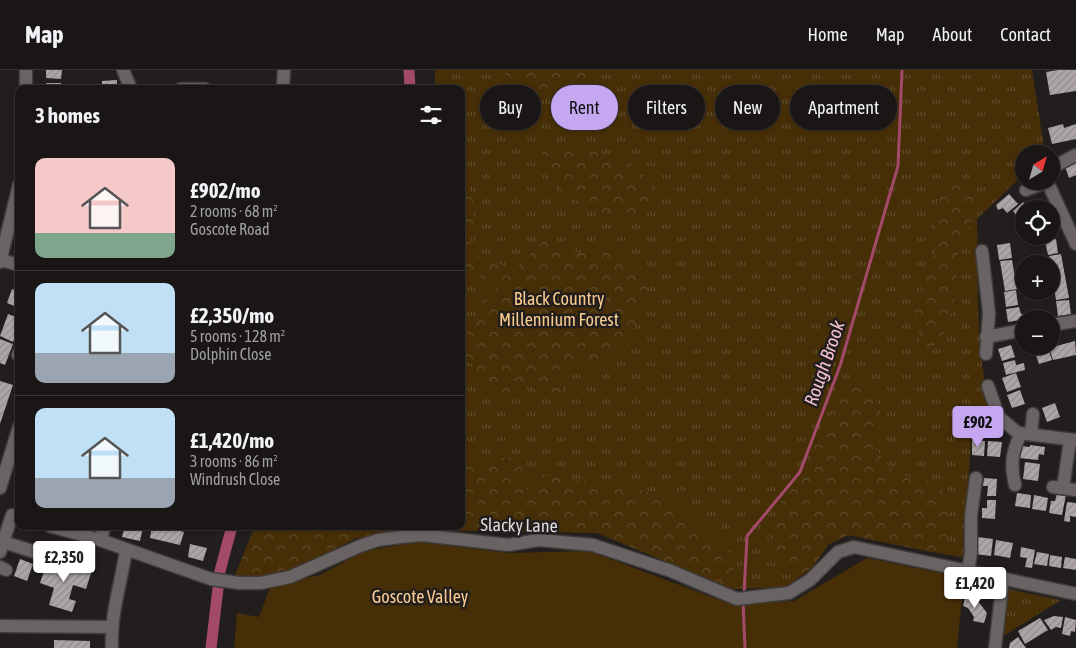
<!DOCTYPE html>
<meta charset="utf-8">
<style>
:root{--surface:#1a1616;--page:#272323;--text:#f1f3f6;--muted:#9f9fa1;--line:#383535;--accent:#c5a7f1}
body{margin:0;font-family:"Asap Condensed",sans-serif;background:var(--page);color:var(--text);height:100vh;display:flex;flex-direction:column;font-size:19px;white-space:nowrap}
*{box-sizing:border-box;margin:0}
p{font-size:16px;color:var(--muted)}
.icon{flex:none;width:28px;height:28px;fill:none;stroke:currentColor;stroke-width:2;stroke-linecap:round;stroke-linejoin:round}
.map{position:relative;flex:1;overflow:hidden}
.drawer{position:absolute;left:15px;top:15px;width:450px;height:445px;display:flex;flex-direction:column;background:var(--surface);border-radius:10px;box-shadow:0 1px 4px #0004,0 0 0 1px var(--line)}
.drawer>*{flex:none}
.top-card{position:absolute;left:480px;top:15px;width:475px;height:45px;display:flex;gap:10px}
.needle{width:32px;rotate:37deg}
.tools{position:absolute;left:1015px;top:75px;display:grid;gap:10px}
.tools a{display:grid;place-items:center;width:45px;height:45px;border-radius:50%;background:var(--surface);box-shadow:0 1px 4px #0004,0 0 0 1px var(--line);font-size:25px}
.price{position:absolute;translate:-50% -42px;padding:0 11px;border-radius:5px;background:#fff;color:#222;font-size:16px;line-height:32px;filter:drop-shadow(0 1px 2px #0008)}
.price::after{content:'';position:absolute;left:50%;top:30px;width:15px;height:11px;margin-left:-8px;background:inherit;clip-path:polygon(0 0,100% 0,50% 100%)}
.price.on{background:var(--accent);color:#111}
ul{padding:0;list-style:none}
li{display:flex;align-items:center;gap:15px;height:125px;padding:0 20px}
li+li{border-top:1px solid var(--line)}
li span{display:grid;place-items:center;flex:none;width:140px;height:100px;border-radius:10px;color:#555}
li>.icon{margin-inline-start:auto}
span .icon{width:60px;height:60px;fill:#fffc;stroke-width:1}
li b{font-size:21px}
h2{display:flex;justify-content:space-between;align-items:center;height:60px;padding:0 20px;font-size:21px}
.pill{padding:0 18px;border-radius:22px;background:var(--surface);box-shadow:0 1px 4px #0004,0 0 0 1px var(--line);font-size:18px;line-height:45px}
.pill.on{background:var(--accent);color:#111}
header{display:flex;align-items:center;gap:30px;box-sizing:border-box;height:70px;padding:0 25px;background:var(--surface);border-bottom:1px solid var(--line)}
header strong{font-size:24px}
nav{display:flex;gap:28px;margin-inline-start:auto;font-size:18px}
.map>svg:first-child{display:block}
.grass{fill:url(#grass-tufts)}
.forest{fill:url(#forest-crowns)}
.green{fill:#462e07}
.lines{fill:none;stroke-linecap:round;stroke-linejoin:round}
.stream{stroke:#a34a6b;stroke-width:3}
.canal{stroke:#a34a6b;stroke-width:11}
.building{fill:url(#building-hatch)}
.minor-casing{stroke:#3f3b3a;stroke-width:15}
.minor{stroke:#696463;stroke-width:12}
.labels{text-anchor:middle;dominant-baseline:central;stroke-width:5;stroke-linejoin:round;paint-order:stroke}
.park-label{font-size:18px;fill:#f8cb8f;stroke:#221e1d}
.street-label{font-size:18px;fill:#dfdcdc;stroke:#221e1d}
.water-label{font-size:19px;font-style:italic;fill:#f5c2d1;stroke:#221e1d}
</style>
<header>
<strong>Map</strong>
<nav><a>Home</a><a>Map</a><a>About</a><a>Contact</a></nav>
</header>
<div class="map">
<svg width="1076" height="578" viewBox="0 0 1076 578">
<defs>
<pattern id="grass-tufts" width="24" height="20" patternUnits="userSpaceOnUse" patternTransform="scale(1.25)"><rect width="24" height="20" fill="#462e07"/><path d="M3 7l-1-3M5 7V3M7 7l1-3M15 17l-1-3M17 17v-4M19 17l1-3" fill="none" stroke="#604c2b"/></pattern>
<pattern id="forest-crowns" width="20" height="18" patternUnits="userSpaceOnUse" patternTransform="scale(1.25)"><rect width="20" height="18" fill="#462e07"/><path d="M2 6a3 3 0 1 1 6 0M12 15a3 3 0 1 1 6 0" fill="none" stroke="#604c2b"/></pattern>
<pattern id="building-hatch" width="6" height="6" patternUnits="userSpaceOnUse" patternTransform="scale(1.25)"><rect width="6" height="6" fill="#aca5a5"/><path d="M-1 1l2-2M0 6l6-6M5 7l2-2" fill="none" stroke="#928c8c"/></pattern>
</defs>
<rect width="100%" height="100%" fill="#221e1d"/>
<g class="grass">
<path d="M435,0H1032L1044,77L1040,84H1024V104L977,149C979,205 973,302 997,351H972L964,488L848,465L829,474L811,499L785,517L733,519L597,463L535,460H419L356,468L286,504L254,509L246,505L234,508L255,456H461V19H435Z"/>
<polygon points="1008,519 1061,530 1003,566"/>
</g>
<g class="forest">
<path d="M502,0H602L601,4C567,24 529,41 502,0Z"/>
<path d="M568,72L632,94L655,116L660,134C649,138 636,146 623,148C600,152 562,121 545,106L542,78Z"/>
<polygon points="464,107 475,132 470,182 514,200 548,167 578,183 605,174 652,204 630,274 592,299 583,295 567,297 561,324 535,322 528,313 517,312 522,330 494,323 466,287 464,268 497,214 463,200 461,203 461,108"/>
<polygon points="950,108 984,129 959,176 953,239 942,268 923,285 914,237 936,179 935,150 939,128"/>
<polygon points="847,314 872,318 882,347 875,377 894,403 940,414 949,434 947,485 848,465 829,474 811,499 802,503 767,479 771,457 785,420 822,363"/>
<polygon points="519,386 527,420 547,405 668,425 734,487 733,519 597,463 419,460 356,468 286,504 254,509 246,505 234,508 255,456 461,456 461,393"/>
</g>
<polygon class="green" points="418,472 508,483 589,481 733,535 794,531 867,488 964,508 957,578 234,578 237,543 259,547 271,515 320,505 364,481"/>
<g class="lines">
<g class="stream">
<polyline points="744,524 747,466 800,402 840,296 898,96 902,0"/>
<polyline points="743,531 745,578"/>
</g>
<g class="canal">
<polyline points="409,0 410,19"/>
<polyline points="211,578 220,501 232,456"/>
</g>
</g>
<g class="building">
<polygon points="46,0 62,0 61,9 46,8"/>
<polygon points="1058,0 1076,0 1076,21 1050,25 1046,2"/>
<polygon points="117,10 117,19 102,19 102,11"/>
<rect x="46" y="13" width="15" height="6"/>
<polygon points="1063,54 1064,58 1076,54 1076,69 1052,74 1048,58"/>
<polygon points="1076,90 1076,105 1069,108 1064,94"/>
<polygon points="1009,124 1018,134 1007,143 1003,138 998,140 996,135"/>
<polygon points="1023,132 1029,139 1024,139 1024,149 1021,151 1013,141"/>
<polygon points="1056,169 1058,183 1048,185 1045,171"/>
<polygon points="1010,173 1012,188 999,190 997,175"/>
<polygon points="1061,184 1069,228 1056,230 1049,186"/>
<polygon points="1012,190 1017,219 1005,221 1000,191"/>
<polygon points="12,219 19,221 19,238 7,233"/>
<polygon points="1016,220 1018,235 1006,237 1004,222"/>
<polygon points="1069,230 1071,244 1058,246 1056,231"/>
<polygon points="1019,237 1021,244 1025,244 1026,249 1008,252 1006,239"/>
<polygon points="8,244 19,248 19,259 13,272 0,266"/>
<polygon points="0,269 13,274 5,295 0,293"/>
<polygon points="1075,271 1076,285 1053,290 1049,278"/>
<polygon points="1011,275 1015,287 1002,291 998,279"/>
<polygon points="1048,278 1052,290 1039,294 1035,282"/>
<polygon points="1015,290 1016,295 1024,293 1025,300 1006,305 1003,293"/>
<polygon points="1016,303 1021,317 1007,322 1002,308"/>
<polygon points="0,311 13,315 0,354"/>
<polygon points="1020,320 1025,334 1012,338 1007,325"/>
<polygon points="1055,333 1060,347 1047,352 1042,338"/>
<polygon points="972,370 985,371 984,386 972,385"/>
<polygon points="988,371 1002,372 1000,387 987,386"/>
<polygon points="1030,375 1045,377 1044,385 1039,384 1038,390 1019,388 1021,376 1030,377"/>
<polygon points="1025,392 1040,394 1038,411 1023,409"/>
<polygon points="984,408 997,409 996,426 987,426 988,416 983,416"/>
<polygon points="1017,423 1031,425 1030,438 1015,436"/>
<polygon points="1057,424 1066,425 1062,445 1049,443 1051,431 1055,431"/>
<polygon points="1034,425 1048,428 1046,441 1032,439"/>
<polygon points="987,430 996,430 995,449 982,448 982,438 987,438"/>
<polygon points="1067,432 1076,433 1076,447 1070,446 1070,452 1064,451"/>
<polygon points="125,456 143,457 140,471 122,467"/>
<polygon points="152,456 163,456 184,462 180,475 150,468"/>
<polygon points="977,467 993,469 991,486 975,484"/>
<polygon points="996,470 1013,473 1010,488 994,485"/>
<polygon points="190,474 207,478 203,491 188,487"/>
<polygon points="1021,477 1035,480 1032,498 1025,497 1027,488 1020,487"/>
<polygon points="1037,482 1049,484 1047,496 1034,494"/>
<polygon points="1050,485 1062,487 1061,498 1049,496"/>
<polygon points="1065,487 1076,489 1076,500 1063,498"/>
<polygon points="56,488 76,494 75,498 91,503 86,519 73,515 69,529 76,531 72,542 49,535 54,518 40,513 45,498 52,501"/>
<polygon points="20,489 33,494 27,511 14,506"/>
<polygon points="966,524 974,526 987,543 984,553 973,551 974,547 968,538 963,536"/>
<polygon points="1054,546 1063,547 1061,558 1056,557 1051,560 1044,550"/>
<polygon points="1065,547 1076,550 1075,562 1071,561 1070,566 1062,564"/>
<polygon points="1040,548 1048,560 1025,574 1018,561"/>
<polygon points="1018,567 1026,578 1009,578 1010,573"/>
<polygon points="54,570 90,571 90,578 54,578"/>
</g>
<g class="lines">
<g class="minor-casing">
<g id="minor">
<polyline points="123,0 131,19"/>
<polyline points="26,19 26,0"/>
<polyline points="181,19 205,19"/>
<polyline points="283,19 284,0"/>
<polyline points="1051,98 1076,85"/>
<polyline points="1047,111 1076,174"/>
<polyline points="1026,120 1047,112"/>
<polyline points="982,181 989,243 986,284"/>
<polyline points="1,190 19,195"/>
<polyline points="0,192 19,115"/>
<polyline points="1051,255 1076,251"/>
<polyline points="986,267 1024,260"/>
<polyline points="18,285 19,283"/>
<polyline points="988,316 999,347 1018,363 1076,370"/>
<polyline points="1031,364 1033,344"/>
<path d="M1015,415C1010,394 1012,382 1021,363"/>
<polyline points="1053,417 1076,420"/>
<polyline points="0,418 19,357"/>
<polyline points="1063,418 1070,370"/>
<polyline points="50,456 100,470 211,509 239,513 261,513 290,507 360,476 378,470 401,467 422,465 508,475 539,470 593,475 671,501 737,529 789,523 810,510 838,482 854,477 1076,524"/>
<polyline points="100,470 105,456"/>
<polyline points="3,472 48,486"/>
<polyline points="0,482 12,445"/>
<polyline points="0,497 6,500"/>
<polyline points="968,501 971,483 971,446 976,408"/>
<polyline points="0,556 110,557"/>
<path d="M112,578C110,546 121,513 126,481"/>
<polyline points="995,578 1003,509"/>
</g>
</g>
<use href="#minor" class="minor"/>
</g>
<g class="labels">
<g class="park-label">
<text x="559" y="228">Black Country<tspan x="559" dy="21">Millennium Forest</tspan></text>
<text x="420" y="526">Goscote Valley</text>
</g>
<g class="street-label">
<text transform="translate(519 455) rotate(1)">Slacky Lane</text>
</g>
<g class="water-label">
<text transform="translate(824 293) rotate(-71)">Rough Brook</text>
</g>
</g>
</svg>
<div class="tools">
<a><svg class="needle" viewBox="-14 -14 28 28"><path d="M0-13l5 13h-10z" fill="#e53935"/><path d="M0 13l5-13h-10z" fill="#9f9fa1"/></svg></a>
<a><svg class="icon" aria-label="locate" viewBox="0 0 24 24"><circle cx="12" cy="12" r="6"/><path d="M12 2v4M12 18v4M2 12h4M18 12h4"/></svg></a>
<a>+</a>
<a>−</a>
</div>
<b class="price on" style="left:978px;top:378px">£902</b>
<b class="price" style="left:64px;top:513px">£2,350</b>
<b class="price" style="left:975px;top:539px">£1,420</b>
<div class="top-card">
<a class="pill">Buy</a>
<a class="pill on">Rent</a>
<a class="pill">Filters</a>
<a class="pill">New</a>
<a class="pill">Apartment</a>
</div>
<section class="drawer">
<h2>3 homes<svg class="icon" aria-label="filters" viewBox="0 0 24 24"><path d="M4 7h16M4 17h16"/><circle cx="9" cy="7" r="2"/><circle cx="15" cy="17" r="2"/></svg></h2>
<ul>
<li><span style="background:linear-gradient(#f6c9c9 75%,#7fa58c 0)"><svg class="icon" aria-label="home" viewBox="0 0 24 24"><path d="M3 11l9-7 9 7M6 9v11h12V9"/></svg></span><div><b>£902/mo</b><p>2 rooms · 68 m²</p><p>Goscote Road</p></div></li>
<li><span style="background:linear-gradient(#bfe0f5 70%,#9aa5b1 0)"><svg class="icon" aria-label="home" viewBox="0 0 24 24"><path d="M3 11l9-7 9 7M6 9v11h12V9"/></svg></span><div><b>£2,350/mo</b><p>5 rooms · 128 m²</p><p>Dolphin Close</p></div></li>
<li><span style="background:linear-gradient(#bfe0f5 70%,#9aa5b1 0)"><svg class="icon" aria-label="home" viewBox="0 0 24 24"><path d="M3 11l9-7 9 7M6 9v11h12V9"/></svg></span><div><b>£1,420/mo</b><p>3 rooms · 86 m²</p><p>Windrush Close</p></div></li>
</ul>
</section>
</div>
